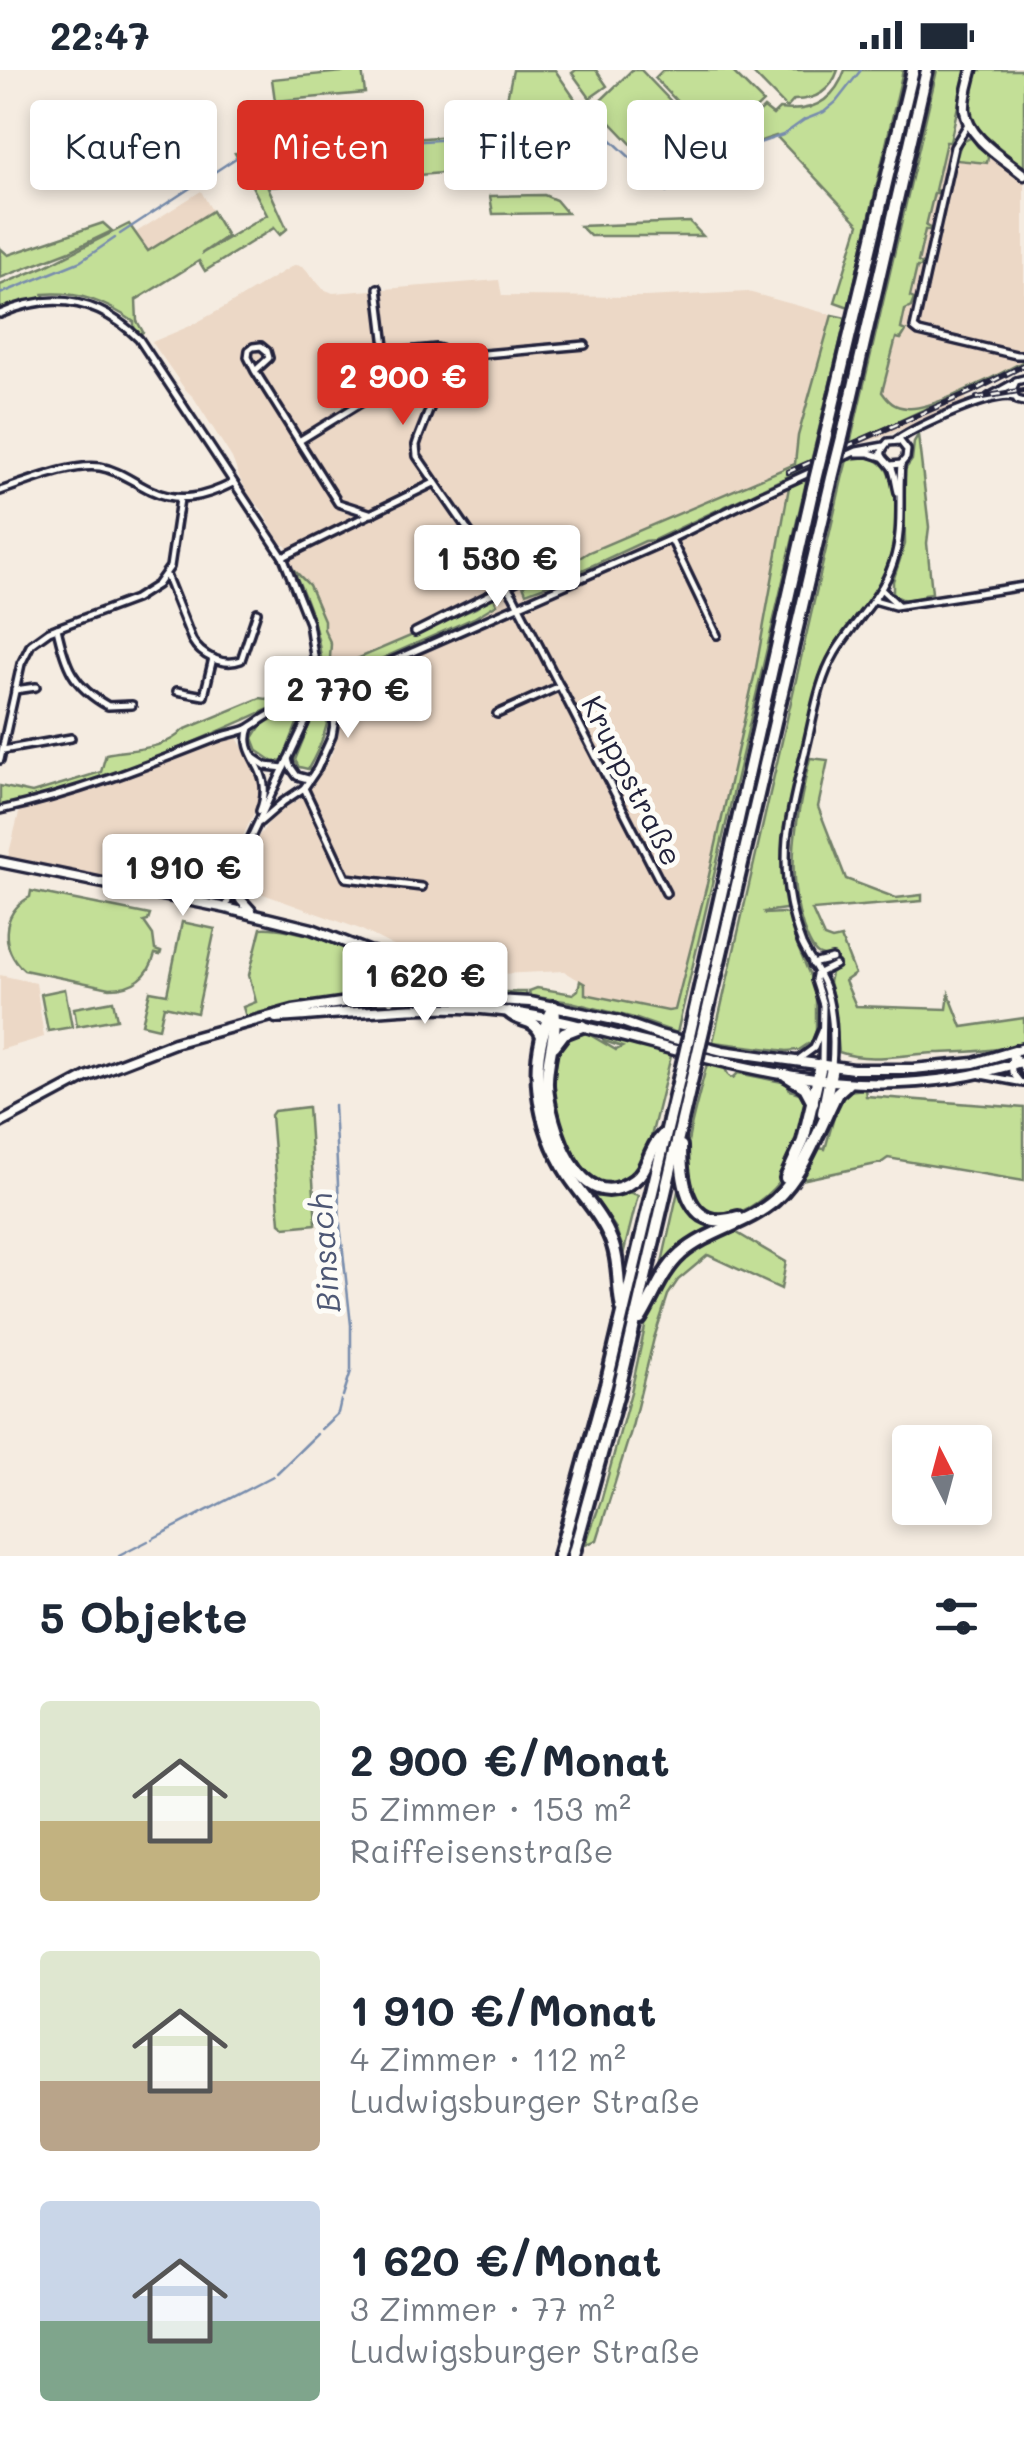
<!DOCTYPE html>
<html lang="de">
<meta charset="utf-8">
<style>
:root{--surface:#fff;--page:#f2f2f3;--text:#1f2937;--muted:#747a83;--accent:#d93025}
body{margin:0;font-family:Mali,sans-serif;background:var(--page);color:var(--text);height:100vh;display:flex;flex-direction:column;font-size:38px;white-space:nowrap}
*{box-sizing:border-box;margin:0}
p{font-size:32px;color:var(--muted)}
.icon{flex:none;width:55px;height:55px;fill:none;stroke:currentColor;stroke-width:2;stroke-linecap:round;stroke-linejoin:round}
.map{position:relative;height:1486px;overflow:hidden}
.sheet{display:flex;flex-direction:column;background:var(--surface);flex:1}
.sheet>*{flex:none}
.guide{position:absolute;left:30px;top:30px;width:965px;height:90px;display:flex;gap:20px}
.needle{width:65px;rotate:354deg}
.fabs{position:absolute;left:892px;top:1355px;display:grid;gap:20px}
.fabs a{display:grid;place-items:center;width:100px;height:100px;border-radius:10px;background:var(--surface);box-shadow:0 5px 15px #0003;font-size:50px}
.price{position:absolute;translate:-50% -85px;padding:0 22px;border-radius:10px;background:#fff;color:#222;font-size:32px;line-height:65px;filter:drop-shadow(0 2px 5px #0008)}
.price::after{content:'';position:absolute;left:50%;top:60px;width:30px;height:22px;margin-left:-15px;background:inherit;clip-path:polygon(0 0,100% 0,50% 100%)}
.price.active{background:var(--accent);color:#fff}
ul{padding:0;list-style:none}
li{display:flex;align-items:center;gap:30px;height:250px;padding:0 40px}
li span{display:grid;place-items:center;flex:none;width:280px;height:200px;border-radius:10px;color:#555}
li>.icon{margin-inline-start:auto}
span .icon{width:120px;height:120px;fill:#fffc;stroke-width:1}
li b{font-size:42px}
h2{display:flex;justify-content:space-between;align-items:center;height:120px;padding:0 40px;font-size:42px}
.tag{padding:0 35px;border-radius:10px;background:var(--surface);box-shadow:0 5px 15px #0003;font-size:35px;line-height:90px}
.tag.active{background:var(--accent);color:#fff}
.status{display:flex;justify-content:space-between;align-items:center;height:70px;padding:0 50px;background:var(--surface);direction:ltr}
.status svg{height:28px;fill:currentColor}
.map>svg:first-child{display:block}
.built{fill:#ecd8c6}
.green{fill:#c3df97;stroke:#728069;stroke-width:2.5;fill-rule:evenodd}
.water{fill:#b1d4f9;stroke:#788dad;stroke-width:2.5}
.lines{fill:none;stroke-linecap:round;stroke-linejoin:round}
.stream{stroke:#788dad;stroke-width:2.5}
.street-casing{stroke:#22223b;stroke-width:12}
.secondary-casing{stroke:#22223b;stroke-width:15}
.highway-casing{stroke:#22223b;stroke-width:18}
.street{stroke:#fdfcf7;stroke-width:5}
.secondary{stroke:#fdfcf7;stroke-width:8}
.highway{stroke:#fdfcf7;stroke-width:10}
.rail-casing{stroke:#22223b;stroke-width:6}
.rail{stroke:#fdfcf7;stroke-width:2.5;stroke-dasharray:8;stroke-linecap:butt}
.street-bridge-casing{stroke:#22223b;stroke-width:12;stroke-linecap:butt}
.highway-bridge-casing{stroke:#22223b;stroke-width:18;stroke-linecap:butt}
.street-bridge{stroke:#fdfcf7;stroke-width:5}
.highway-bridge{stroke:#fdfcf7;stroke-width:10}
.labels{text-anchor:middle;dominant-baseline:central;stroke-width:10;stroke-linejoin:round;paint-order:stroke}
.street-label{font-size:30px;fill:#22223b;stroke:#fdfcf7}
.water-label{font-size:32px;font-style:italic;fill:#4d5774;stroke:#fdfcf7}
</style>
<div class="status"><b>22:47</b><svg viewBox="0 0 49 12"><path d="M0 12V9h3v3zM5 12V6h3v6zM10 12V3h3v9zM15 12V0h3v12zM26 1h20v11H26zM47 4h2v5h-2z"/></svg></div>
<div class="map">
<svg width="1024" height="1486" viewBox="0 0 1024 1486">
<rect width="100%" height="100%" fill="#f5ece1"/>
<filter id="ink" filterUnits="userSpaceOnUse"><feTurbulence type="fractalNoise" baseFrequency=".01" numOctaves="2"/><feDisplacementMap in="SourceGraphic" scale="20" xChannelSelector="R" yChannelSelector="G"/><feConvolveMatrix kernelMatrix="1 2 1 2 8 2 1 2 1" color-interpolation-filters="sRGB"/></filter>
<g filter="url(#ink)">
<g class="built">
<polygon points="972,69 977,70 1024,105 1024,291 983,313 1024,293 1024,298 966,328 968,331 891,364 854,376 853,373 978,316 925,337 907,338 890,333 882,322 905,240 913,229 910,228 934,123 938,123 935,120 946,71 962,72"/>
<polygon points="201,121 212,141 148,181 135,163"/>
<polygon points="294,195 303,196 323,219 333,223 499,210 502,226 645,227 748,222 832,245 798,366 795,394 784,443 756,598 707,814 675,940 668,941 584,924 585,914 564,901 500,904 412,889 407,883 360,859 252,820 251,781 258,767 276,743 301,728 312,717 331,686 339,661 347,605 322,615 323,596 318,563 306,527 289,490 286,484 281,481 287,478 286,476 280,473 262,440 251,428 240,409 232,388 194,328 184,318 152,272 190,256 227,236"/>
<polygon points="231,665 236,666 259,706 262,721 260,731 239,774 218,826 212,829 204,829 8,787 20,739 164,693"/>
<polygon points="0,905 36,913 44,967 0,980"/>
</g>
<g class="green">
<polygon points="362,0 365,23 275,31 272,9"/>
<path d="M513,0H555L577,32L609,69L603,72L498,75L492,99L268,117L287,159L280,165L274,158L205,201L199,191L136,230L137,251L143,262L137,267L134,263V252C106,232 78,221 43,224L47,231L0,244V215L46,196L129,154L148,181L212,141L227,166L201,184L267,145L235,83L500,62ZM341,85L338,107L303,105L275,111L263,99C277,85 319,89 341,85Z"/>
<polygon points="576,0 596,0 607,16 590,28 572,3"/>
<polygon points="632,0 641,0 702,64 660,104 595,36"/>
<path d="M663,0H731L763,32L718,76L721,79L764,38L773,45L779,39C810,43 834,32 845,0H903L849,237L835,232L859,154L776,66C738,77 704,102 668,119L656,108L664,106L706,65L715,72L655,8Z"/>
<path d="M750,0H838C831,21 816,30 794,30L787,38Z"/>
<path d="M937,0H966L950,72H946L935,120L939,121L938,123H934L926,156L930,158V160H925L918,192L922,194L921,197H917L910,227L914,229L911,237L905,240L901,259L906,261L901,269L896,268L882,322C889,332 894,337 907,338C932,341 1000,304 1024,291V293L850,374Z"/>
<polygon points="976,0 1024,0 1024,98 976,58 968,44"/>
<polygon points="972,67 978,77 989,82 987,93 956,90 961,73"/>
<polygon points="544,125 556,130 567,143 493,144 490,126"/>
<polygon points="690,152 703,166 590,166 580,156"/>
<polygon points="103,153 112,161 70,181 0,208 0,178 8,185"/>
<polygon points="832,245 846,248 810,396 654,470 645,471 561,510 526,523 523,515 563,498 589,482 795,394 798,366"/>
<polygon points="918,365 929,457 927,473 932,523 925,524 924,527 904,530 893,525 893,511 905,474 904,401 912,390 914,372"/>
<path d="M866,387C877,388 887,396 890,408H893C899,449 897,490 872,525C856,548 836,569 824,595C814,618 810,645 805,669C791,729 777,774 788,836L785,839L764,842L765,844L783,843L789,845L795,870L816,920V960L811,976L808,974L799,980L787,981L713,972L842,409L847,390Z"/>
<polygon points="807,408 677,963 634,948 571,932 530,926 529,921 537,918 573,924 578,920 580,911 585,914 585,924 668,941 675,940 707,814 756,598 789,417"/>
<path d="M293,499L309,515L324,550V559L331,574L329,601L476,538L493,526L497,534L474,548L322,615C324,573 310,537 293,499Z"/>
<polygon points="793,538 795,539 729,826 727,825"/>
<path d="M308,592H312L311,621C209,664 109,715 0,737V716L32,723L101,702L106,684C130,679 166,680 183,660L260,628L267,629L303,612L299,601L303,600V597L308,596Z"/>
<path d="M332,624C330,652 322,675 308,699L299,697L295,690L321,625Z"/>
<polygon points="305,633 283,690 274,692 258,681 253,668 263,652"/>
<path d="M810,688L828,690L818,737L846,809L896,828L922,825V831L812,840L824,867L832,870L841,868L855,904L845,911L856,936L947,939L949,924L962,957L1024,948V973C995,982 966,982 936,983C904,984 869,993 839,982L834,932L829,912L831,903L837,898L833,887C828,886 823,887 818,884C811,880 806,865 803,857C784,799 797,745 810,688Z"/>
<path d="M31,821L150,845L148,851L144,852L153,865L155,880L161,882L160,885L155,884C149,907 134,918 110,918L24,900C0,880 0,842 30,827Z"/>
<polygon points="182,852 215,859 197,943 164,936 159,958 142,954 150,921 167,924"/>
<path d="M261,858C289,856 367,877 376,907C378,912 378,918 374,922C367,928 353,926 344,927C311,931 278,941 246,947L243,937L256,932L249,905Z"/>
<polygon points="392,891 501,922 526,922 527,928 489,922 411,918 405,914 391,892"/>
<polygon points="65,919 72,957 48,961 41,924"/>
<polygon points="113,931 117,949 77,956 74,938"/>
<path d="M585,962L616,980L622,977L604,971L602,967L672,982L645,1091C586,1175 529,1018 566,967Z"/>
<path d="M710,993L724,997L729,1006L733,1008L738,1003L787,1013L790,1020L805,1025C809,1041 803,1055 798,1070C794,1084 789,1100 779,1112C745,1153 690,1165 686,1096C685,1071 698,1030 704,1005L707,994Z"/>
<polygon points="865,1019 866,1026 1024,1038 1024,1111 888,1088 881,1093 801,1110 800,1107 818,1078 825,1079 840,1026 848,1021"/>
<polygon points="308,1037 316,1154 285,1157 280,1153 271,1045 274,1041"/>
<polygon points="678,1121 696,1146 716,1156 681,1177 661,1197"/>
<polygon points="628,1122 638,1125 624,1181 615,1157 594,1127 617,1126"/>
<polygon points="652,1154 599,1375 596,1375 649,1156"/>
<polygon points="727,1157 786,1192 781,1219 708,1185 678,1210 668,1225 654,1268 631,1361 597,1470 585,1475 601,1431 631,1322 645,1257 646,1239 672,1194"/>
</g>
<path class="water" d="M341,85L346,87C351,94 351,100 345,106L303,105L268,112L261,104L266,95L271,92L317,89Z"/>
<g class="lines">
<g class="stream">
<polyline points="500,66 603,66"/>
<polyline points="607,66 667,122 729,92 732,86 753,75 783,65 804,50 824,42 836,32 861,0"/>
<polyline points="241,86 378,74 499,66"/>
<polyline points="120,164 236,88"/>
<polyline points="0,224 81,191 115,168"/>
<polyline points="334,1035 340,1154 351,1255 351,1301 343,1326"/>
<polyline points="321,1359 338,1343 341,1330"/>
<polyline points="277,1403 317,1364"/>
<polyline points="152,1469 273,1406"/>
<polyline points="119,1486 148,1471"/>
</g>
<g class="street-casing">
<g id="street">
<polyline points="968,54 954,77 914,258 919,262 1016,285 1024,285"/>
<polyline points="378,218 386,285"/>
<path d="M0,244C52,221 99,229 139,269L283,487L309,553L316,599"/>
<polyline points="450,287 585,275"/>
<polyline points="255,301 269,288 267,281 261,276 253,277 249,280 248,287 255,301 338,433 372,444"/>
<polyline points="1024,309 1016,311 1012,320 1017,330 1024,332"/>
<polyline points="989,327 1014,313"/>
<path d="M897,370C916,357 993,321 1014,327"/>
<polyline points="299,371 364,331 386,286 395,282 437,278 444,280 450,287 418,369 416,375 417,386 513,525 666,823"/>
<polyline points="856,383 869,383 882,387"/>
<path d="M891,395L901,394L906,388L907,380L900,371L888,372C875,387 885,387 892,398C895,404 896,415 898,422"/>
<path d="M0,421C28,412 71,393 100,397C118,400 133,412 150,420C179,434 205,427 233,413"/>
<polyline points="364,447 434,413"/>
<polyline points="671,469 717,565"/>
<polyline points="283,487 360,449"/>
<path d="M166,505L192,570C201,586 223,597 241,590L257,542"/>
<polyline points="882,520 898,535"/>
<polyline points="874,530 895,536 1024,516"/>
<path d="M57,558C65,595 72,616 108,636L132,635"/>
<polyline points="415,562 517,511 566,491"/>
<polyline points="15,620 36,617"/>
<polyline points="177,621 204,626 213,588"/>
<polyline points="497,644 560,616"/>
<path d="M250,658C241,681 262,693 264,715C265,724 263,733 260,741"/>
<polyline points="3,680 71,668"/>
<polyline points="254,688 266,696 284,698"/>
<polyline points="288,689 290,696 297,706 308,709"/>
<polyline points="0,690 21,594 31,574 49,561 135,529 157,515 170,497 180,429"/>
<polyline points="304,718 346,808 422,817"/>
<path d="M0,740C75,724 146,696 217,668C226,664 237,663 247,659C255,655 264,647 273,643L671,469L763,424L857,381L884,376"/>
<polyline points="260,752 283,732 304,718 317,699 332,666 341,614"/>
<polyline points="226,838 237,797 305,653"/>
<polyline points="812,894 832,889"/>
<polyline points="819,903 835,895"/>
<polyline points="816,905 815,910 823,935 822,992"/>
<polyline points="1011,982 1012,1002 1019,1011"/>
<polyline points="1011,982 1021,993 1024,1001"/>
<polyline points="799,989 814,978 822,959"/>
<path d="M832,997C834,972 834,945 826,920C821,904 810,891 802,874C789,841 784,803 787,768C791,738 799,708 806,678C814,646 818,612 835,583C853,552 881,529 893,493C904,461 898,428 901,394"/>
<polyline points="981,1005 1024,1013"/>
</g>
</g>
<g class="secondary-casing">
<g id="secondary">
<path d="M972,0C969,13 964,27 965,40C967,68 1005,89 1024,105"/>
<polyline points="0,792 226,838 312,859 368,881 385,904 391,930"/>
<polyline points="233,811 241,830 251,841"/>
<path d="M373,882C392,893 389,902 401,914C408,921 418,922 426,925"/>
<polyline points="368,929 381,917 381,904"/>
<path d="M276,948C355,944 433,931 511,942C556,948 600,961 644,972C777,1007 888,1035 1024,991"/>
<polyline points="0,1053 86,1007 174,973 293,940 368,929 445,927 530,932 619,951 659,965 723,981 853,999 913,999 974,993 1024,978"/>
</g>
</g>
<g class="highway-casing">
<g id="highway">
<polyline points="843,364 927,0"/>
<polyline points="824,373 913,0"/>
<path d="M554,937C525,990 537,1056 569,1106C583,1127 602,1146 611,1170C620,1191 617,1216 622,1238"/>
<path d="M554,937C558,964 546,988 547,1015C549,1053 579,1151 634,1110C646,1101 647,1089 654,1077C656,1072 660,1069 663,1065"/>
<path d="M509,942C521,954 534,946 542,966"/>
<polyline points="689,966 813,418"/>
<polyline points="701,969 832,408"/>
<polyline points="554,976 564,963 582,956"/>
<polyline points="786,1005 805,1017 813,1032"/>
<polyline points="823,1043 832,997"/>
<path d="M681,1076C681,1111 687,1164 738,1147"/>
<polyline points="786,1108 803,1071 821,995"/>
<path d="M640,1249C654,1227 661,1202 681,1184C709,1160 748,1154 775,1130C806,1101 818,1060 837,1023L847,1014"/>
<polyline points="559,1486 606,1315 684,988"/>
<polyline points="573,1486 619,1319 696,991"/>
</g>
</g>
<use href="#street" class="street"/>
<use href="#secondary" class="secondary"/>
<use href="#highway" class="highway"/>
<g class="rail-casing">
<g id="rail">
<polyline points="977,328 1024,320"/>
<polyline points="788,402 975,320 1024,295"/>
</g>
</g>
<use href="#rail" class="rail"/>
<g class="street-bridge-casing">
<polyline id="street-bridge" points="305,653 314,624 316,599"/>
</g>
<g class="highway-bridge-casing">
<g id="highway-bridge">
<polyline points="832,408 843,364"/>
<polyline points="813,418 824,373"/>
<polyline points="684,988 689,966"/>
<polyline points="696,991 701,969"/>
</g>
</g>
<use href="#street-bridge" class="street-bridge"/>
<use href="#highway-bridge" class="highway-bridge"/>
</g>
</g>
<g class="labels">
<g class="street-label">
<text transform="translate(633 710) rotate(63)">Kruppstraße</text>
</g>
<g class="water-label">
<text transform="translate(323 1183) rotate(-94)">Binsach</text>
</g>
</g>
</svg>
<div class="fabs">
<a><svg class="needle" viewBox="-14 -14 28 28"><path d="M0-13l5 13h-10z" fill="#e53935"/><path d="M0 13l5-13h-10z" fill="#747a83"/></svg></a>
</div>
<b class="price active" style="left:403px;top:358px">2 900 €</b>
<b class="price" style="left:497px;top:540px">1 530 €</b>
<b class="price" style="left:348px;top:671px">2 770 €</b>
<b class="price" style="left:183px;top:849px">1 910 €</b>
<b class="price" style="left:425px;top:957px">1 620 €</b>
<div class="guide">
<a class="tag">Kaufen</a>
<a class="tag active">Mieten</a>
<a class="tag">Filter</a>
<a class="tag">Neu</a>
</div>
</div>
<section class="sheet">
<h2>5 Objekte<svg class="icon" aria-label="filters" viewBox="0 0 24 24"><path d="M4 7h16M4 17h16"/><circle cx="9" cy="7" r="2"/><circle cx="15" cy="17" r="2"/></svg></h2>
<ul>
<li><span style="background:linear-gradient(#dfe7d0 60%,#c2b280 0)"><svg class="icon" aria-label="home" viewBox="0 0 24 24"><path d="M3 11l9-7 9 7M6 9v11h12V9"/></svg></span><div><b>2 900 €/Monat</b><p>5 Zimmer · 153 m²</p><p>Raiffeisenstraße</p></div></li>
<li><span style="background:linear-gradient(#dfe7d0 65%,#b9a48a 0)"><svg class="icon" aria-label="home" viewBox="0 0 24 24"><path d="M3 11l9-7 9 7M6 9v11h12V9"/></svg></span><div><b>1 910 €/Monat</b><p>4 Zimmer · 112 m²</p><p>Ludwigsburger Straße</p></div></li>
<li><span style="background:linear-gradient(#c9d6e8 60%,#7fa58c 0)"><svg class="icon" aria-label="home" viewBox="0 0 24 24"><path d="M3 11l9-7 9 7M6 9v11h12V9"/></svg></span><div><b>1 620 €/Monat</b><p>3 Zimmer · 77 m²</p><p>Ludwigsburger Straße</p></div></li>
</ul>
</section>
